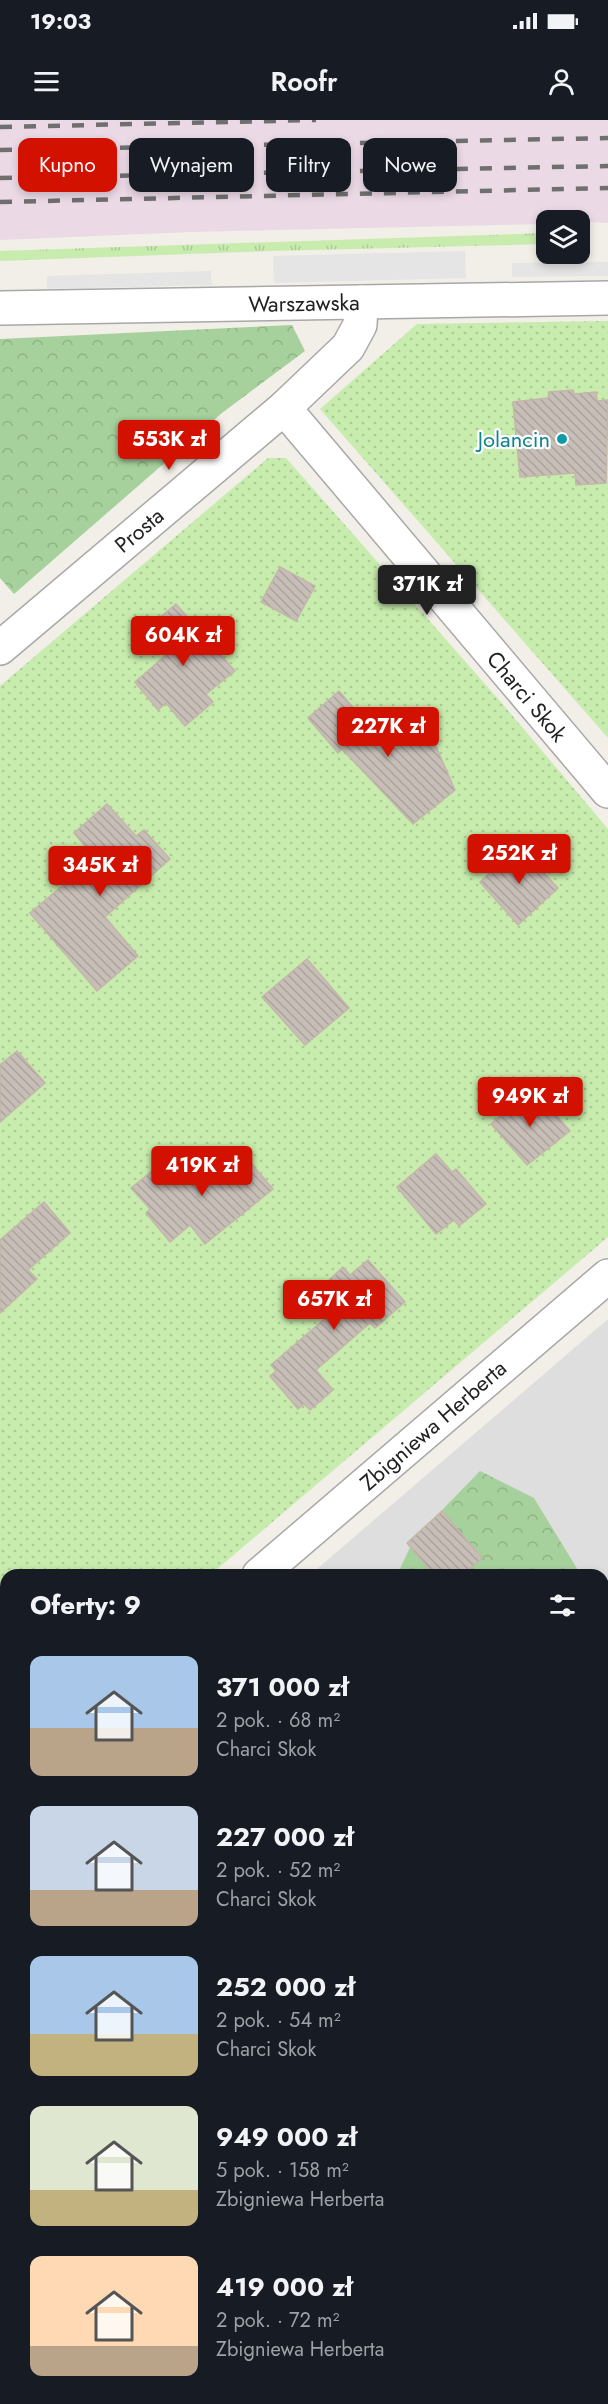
<!DOCTYPE html>
<html lang="pl">
<meta charset="utf-8">
<style>
:root{--surface:#171b24;--page:#20242c;--text:#f1f3f6;--muted:#9ea1a6;--accent:#d21100}
body{margin:0;font-family:Jost,sans-serif;background:var(--page);color:var(--text);height:100vh;display:flex;flex-direction:column;font-size:22px;white-space:nowrap}
*{box-sizing:border-box;margin:0}
p{font-size:20px;color:var(--muted)}
.icon{flex:none;width:33px;height:33px;fill:none;stroke:currentColor;stroke-width:2;stroke-linecap:round;stroke-linejoin:round}
.map{position:relative;flex:1;overflow:hidden}
.side{position:absolute;left:0px;top:1449px;width:609px;height:836px;display:flex;flex-direction:column;background:var(--surface);border-radius:18px 18px 0 0;box-shadow:0 3px 9px #0003}
.side>*{flex:none}
.hud{position:absolute;left:18px;top:18px;width:573px;height:54px;display:flex;gap:12px}
.controls{position:absolute;left:536px;top:90px;display:grid;gap:12px}
.controls a{display:grid;place-items:center;width:54px;height:54px;border-radius:12px;background:var(--surface);box-shadow:0 3px 9px #0003;font-size:30px}
.price{position:absolute;translate:-50% -51px;padding:0 14px;border-radius:6px;background:var(--accent);color:#fff;font-size:20px;line-height:39px;filter:drop-shadow(0 2px 3px #0008)}
.price::after{content:'';position:absolute;left:50%;top:36px;width:18px;height:14px;margin-left:-9px;background:inherit;clip-path:polygon(0 0,100% 0,50% 100%)}
.price.current{background:#222;color:#fff}
ul{padding:0;list-style:none}
li{display:flex;align-items:center;gap:18px;height:150px;padding:0 30px}
li span{display:grid;place-items:center;flex:none;width:168px;height:120px;border-radius:12px;color:#555}
li>.icon{margin-inline-start:auto}
span .icon{width:72px;height:72px;fill:#fffc;stroke-width:1}
li b{font-size:26px}
h2{display:flex;justify-content:space-between;align-items:center;height:72px;padding:0 30px;font-size:26px}
.tag{padding:0 21px;border-radius:12px;background:var(--surface);box-shadow:0 3px 9px #0003;font-size:21px;line-height:54px}
.tag.current{background:var(--accent);color:#fff}
.status{display:flex;justify-content:space-between;align-items:center;height:42px;padding:0 30px;background:var(--surface);direction:ltr}
.status svg{height:16px;fill:currentColor}
header{display:flex;justify-content:space-between;align-items:center;height:78px;padding:0 30px;background:var(--surface);font-size:27px;font-weight:600}
.map>svg:first-child{display:block}
.residential{fill:#dfdede}
.industrial{fill:#ebd9e6}
.grass{fill:url(#grass-tufts)}
.forest{fill:url(#forest-crowns)}
.garden{fill:url(#garden-dots)}
.parking{fill:#e5e5e5}
.building{fill:url(#building-back-hatch);stroke:#c4b7a9;stroke-width:1.5}
.lines{fill:none;stroke-linecap:round;stroke-linejoin:round}
.minor-casing{stroke:#a8a8a8;stroke-width:36}
.minor{stroke:#fff;stroke-width:33}
.rail{stroke:#6f6f6f;stroke-width:4.5;stroke-dasharray:12 12;stroke-linecap:butt}
.culture-dot{fill:#0f9aa8;stroke:#fff;stroke-width:2}
.labels{text-anchor:middle;dominant-baseline:central;stroke-width:4.5;stroke-linejoin:round;paint-order:stroke}
.street-label{font-size:22px;fill:#212121;stroke:#fff}
.culture-label{font-size:22px;fill:#0d838f;stroke:#fff;text-anchor:end}
</style>
<div class="status"><b>19:03</b><svg viewBox="0 0 49 12"><path d="M0 12V9h3v3zM5 12V6h3v6zM10 12V3h3v9zM15 12V0h3v12zM26 1h20v11H26zM47 4h2v5h-2z"/></svg></div>
<header><svg class="icon" aria-label="menu" viewBox="0 0 24 24"><path d="M4 6h16M4 12h16M4 18h16"/></svg>Roofr<svg class="icon" aria-label="person" viewBox="0 0 24 24"><circle cx="12" cy="8" r="4"/><path d="M4 21q1-7 8-7t8 7"/></svg></header>
<div class="map">
<svg width="608" height="2284" viewBox="0 0 608 2284">
<defs>
<pattern id="grass-tufts" width="24" height="20" patternUnits="userSpaceOnUse" patternTransform="scale(1.5)"><rect width="24" height="20" fill="#c7ecad"/><path d="M3 7l-1-3M5 7V3M7 7l1-3M15 17l-1-3M17 17v-4M19 17l1-3" fill="none" stroke="#abca95"/></pattern>
<pattern id="forest-crowns" width="20" height="18" patternUnits="userSpaceOnUse" patternTransform="scale(1.5)"><rect width="20" height="18" fill="#a7d19c"/><path d="M2 6a3 3 0 1 1 6 0M12 15a3 3 0 1 1 6 0" fill="none" stroke="#8fb386"/></pattern>
<pattern id="garden-dots" width="8" height="8" patternUnits="userSpaceOnUse" patternTransform="scale(1.5)"><rect width="8" height="8" fill="#c7ecad"/><path d="M2 2h.1M6 6h.1" fill="none" stroke="#abca95" stroke-width="1.8" stroke-linecap="round"/></pattern>
<pattern id="building-back-hatch" width="6" height="6" patternUnits="userSpaceOnUse" patternTransform="scale(1.5)"><rect width="6" height="6" fill="#c7beb7"/><path d="M-1 5l2 2M0 0l6 6M5-1l2 2" fill="none" stroke="#aba39d"/></pattern>
</defs>
<rect width="100%" height="100%" fill="#f1efe8"/>
<g class="residential">
<polygon points="608,1199 608,1782 603,1786 603,1455 310,1455"/>
<polygon points="6,1716 6,2046 0,2039 0,1721"/>
<polygon points="608,1853 608,2284 0,2284 0,2136 6,2143 6,2278 603,2278 603,1858"/>
</g>
<polygon class="industrial" points="0,0 608,0 608,103 546,100 546,104 191,112 0,120"/>
<polygon class="grass" points="546,113 546,124 271,131 0,141 0,131"/>
<g class="forest">
<polygon points="292,205 305,231 222,293 14,474 0,458 0,219"/>
<polygon points="480,1351 534,1378 581,1455 397,1455 414,1419"/>
<polygon points="603,1492 608,1497 608,1690 603,1695"/>
<polygon points="379,2279 502,2278 506,2283 373,2284"/>
</g>
<g class="garden">
<polygon points="608,201 608,618 320,289 417,204"/>
<polygon points="268,338 286,338 500,581 608,709 608,1117 210,1455 6,1455 6,1628 0,1633 0,566"/>
</g>
<g class="parking">
<polygon points="465,131 466,158 274,163 273,136"/>
<polygon points="608,142 608,156 512,157 512,143"/>
<polygon points="211,151 212,165 47,169 47,156"/>
</g>
<g class="building">
<polygon points="573,270 574,274 596,272 597,281 608,280 606,363 576,365 575,353 520,357 513,282 548,278 549,272"/>
<polygon points="280,447 315,466 296,501 261,482"/>
<polygon points="176,484 235,551 206,574 213,582 185,606 166,583 158,590 135,562 167,534 146,509"/>
<polygon points="339,571 387,627 407,610 410,613 420,605 434,622 455,670 413,704 342,629 338,633 308,598"/>
<polygon points="107,684 136,716 144,710 170,739 105,797 138,836 97,871 30,793 95,738 74,713"/>
<polygon points="519,726 558,768 518,805 480,762"/>
<polygon points="307,839 349,888 305,925 262,877"/>
<polygon points="17,931 45,963 0,1002 0,945"/>
<polygon points="535,971 570,1011 527,1045 491,1004 512,985 515,988"/>
<polygon points="238,1028 273,1069 205,1124 190,1105 170,1122 146,1093 150,1089 131,1068 163,1042 176,1056 201,1059"/>
<polygon points="436,1034 452,1052 456,1049 486,1084 459,1106 454,1100 436,1114 397,1067"/>
<polygon points="44,1082 70,1113 28,1150 37,1159 0,1193 0,1120"/>
<polygon points="368,1140 405,1182 375,1208 370,1203 316,1250 333,1270 310,1290 304,1284 298,1289 270,1256 276,1251 271,1245 329,1195 312,1176 343,1147 350,1155"/>
<polygon points="442,1391 482,1438 462,1455 434,1455 407,1423"/>
</g>
<g class="lines">
<g class="minor-casing">
<g id="minor">
<polyline points="0,188 608,178"/>
<polyline points="284,288 608,671"/>
<polyline points="0,528 284,288 348,227 360,205 361,182"/>
<polyline points="259,1455 608,1156"/>
<polyline points="0,1677 6,1672"/>
<polyline points="603,1819 608,1814"/>
<polyline points="0,2089 6,2096"/>
<polyline points="603,2192 608,2198"/>
<polyline points="68,2284 75,2278"/>
</g>
</g>
<use href="#minor" class="minor"/>
<g class="rail">
<polyline points="0,7 316,0"/>
<polyline points="0,30 608,18"/>
<polyline points="0,58 608,46"/>
<polyline points="0,82 608,68"/>
</g>
</g>
<circle class="culture-dot" cx="562" cy="319" r="6"/>
<g class="labels">
<g class="street-label">
<text transform="translate(304 183) rotate(-1)">Warszawska</text>
<text transform="translate(139 410) rotate(-40)">Prosta</text>
<text transform="translate(527 576) rotate(50)">Charci Skok</text>
<text transform="translate(433 1305) rotate(-41)">Zbigniewa Herberta</text>
</g>
<g class="culture-label">
<text x="550" y="319">Jolancin</text>
</g>
</g>
</svg>
<div class="controls">
<a><svg class="icon" aria-label="layers" viewBox="0 0 24 24"><path d="M12 4l9 5-9 5-9-5zM3 14l9 5 9-5"/></svg></a>
</div>
<b class="price" style="left:169px;top:351px">553K zł</b>
<b class="price current" style="left:427px;top:496px">371K zł</b>
<b class="price" style="left:183px;top:547px">604K zł</b>
<b class="price" style="left:388px;top:638px">227K zł</b>
<b class="price" style="left:519px;top:765px">252K zł</b>
<b class="price" style="left:100px;top:777px">345K zł</b>
<b class="price" style="left:530px;top:1008px">949K zł</b>
<b class="price" style="left:202px;top:1077px">419K zł</b>
<b class="price" style="left:334px;top:1211px">657K zł</b>
<div class="hud">
<a class="tag current">Kupno</a>
<a class="tag">Wynajem</a>
<a class="tag">Filtry</a>
<a class="tag">Nowe</a>
</div>
<section class="side">
<h2>Oferty: 9<svg class="icon" aria-label="filters" viewBox="0 0 24 24"><path d="M4 7h16M4 17h16"/><circle cx="9" cy="7" r="2"/><circle cx="15" cy="17" r="2"/></svg></h2>
<ul>
<li><span style="background:linear-gradient(#a9c7e8 60%,#b9a48a 0)"><svg class="icon" aria-label="home" viewBox="0 0 24 24"><path d="M3 11l9-7 9 7M6 9v11h12V9"/></svg></span><div><b>371 000 zł</b><p>2 pok. · 68 m²</p><p>Charci Skok</p></div></li>
<li><span style="background:linear-gradient(#c9d6e8 70%,#b9a48a 0)"><svg class="icon" aria-label="home" viewBox="0 0 24 24"><path d="M3 11l9-7 9 7M6 9v11h12V9"/></svg></span><div><b>227 000 zł</b><p>2 pok. · 52 m²</p><p>Charci Skok</p></div></li>
<li><span style="background:linear-gradient(#a9c7e8 65%,#c2b280 0)"><svg class="icon" aria-label="home" viewBox="0 0 24 24"><path d="M3 11l9-7 9 7M6 9v11h12V9"/></svg></span><div><b>252 000 zł</b><p>2 pok. · 54 m²</p><p>Charci Skok</p></div></li>
<li><span style="background:linear-gradient(#dfe7d0 70%,#c2b280 0)"><svg class="icon" aria-label="home" viewBox="0 0 24 24"><path d="M3 11l9-7 9 7M6 9v11h12V9"/></svg></span><div><b>949 000 zł</b><p>5 pok. · 158 m²</p><p>Zbigniewa Herberta</p></div></li>
<li><span style="background:linear-gradient(#ffd9b3 75%,#b9a48a 0)"><svg class="icon" aria-label="home" viewBox="0 0 24 24"><path d="M3 11l9-7 9 7M6 9v11h12V9"/></svg></span><div><b>419 000 zł</b><p>2 pok. · 72 m²</p><p>Zbigniewa Herberta</p></div></li>
</ul>
</section>
</div>
